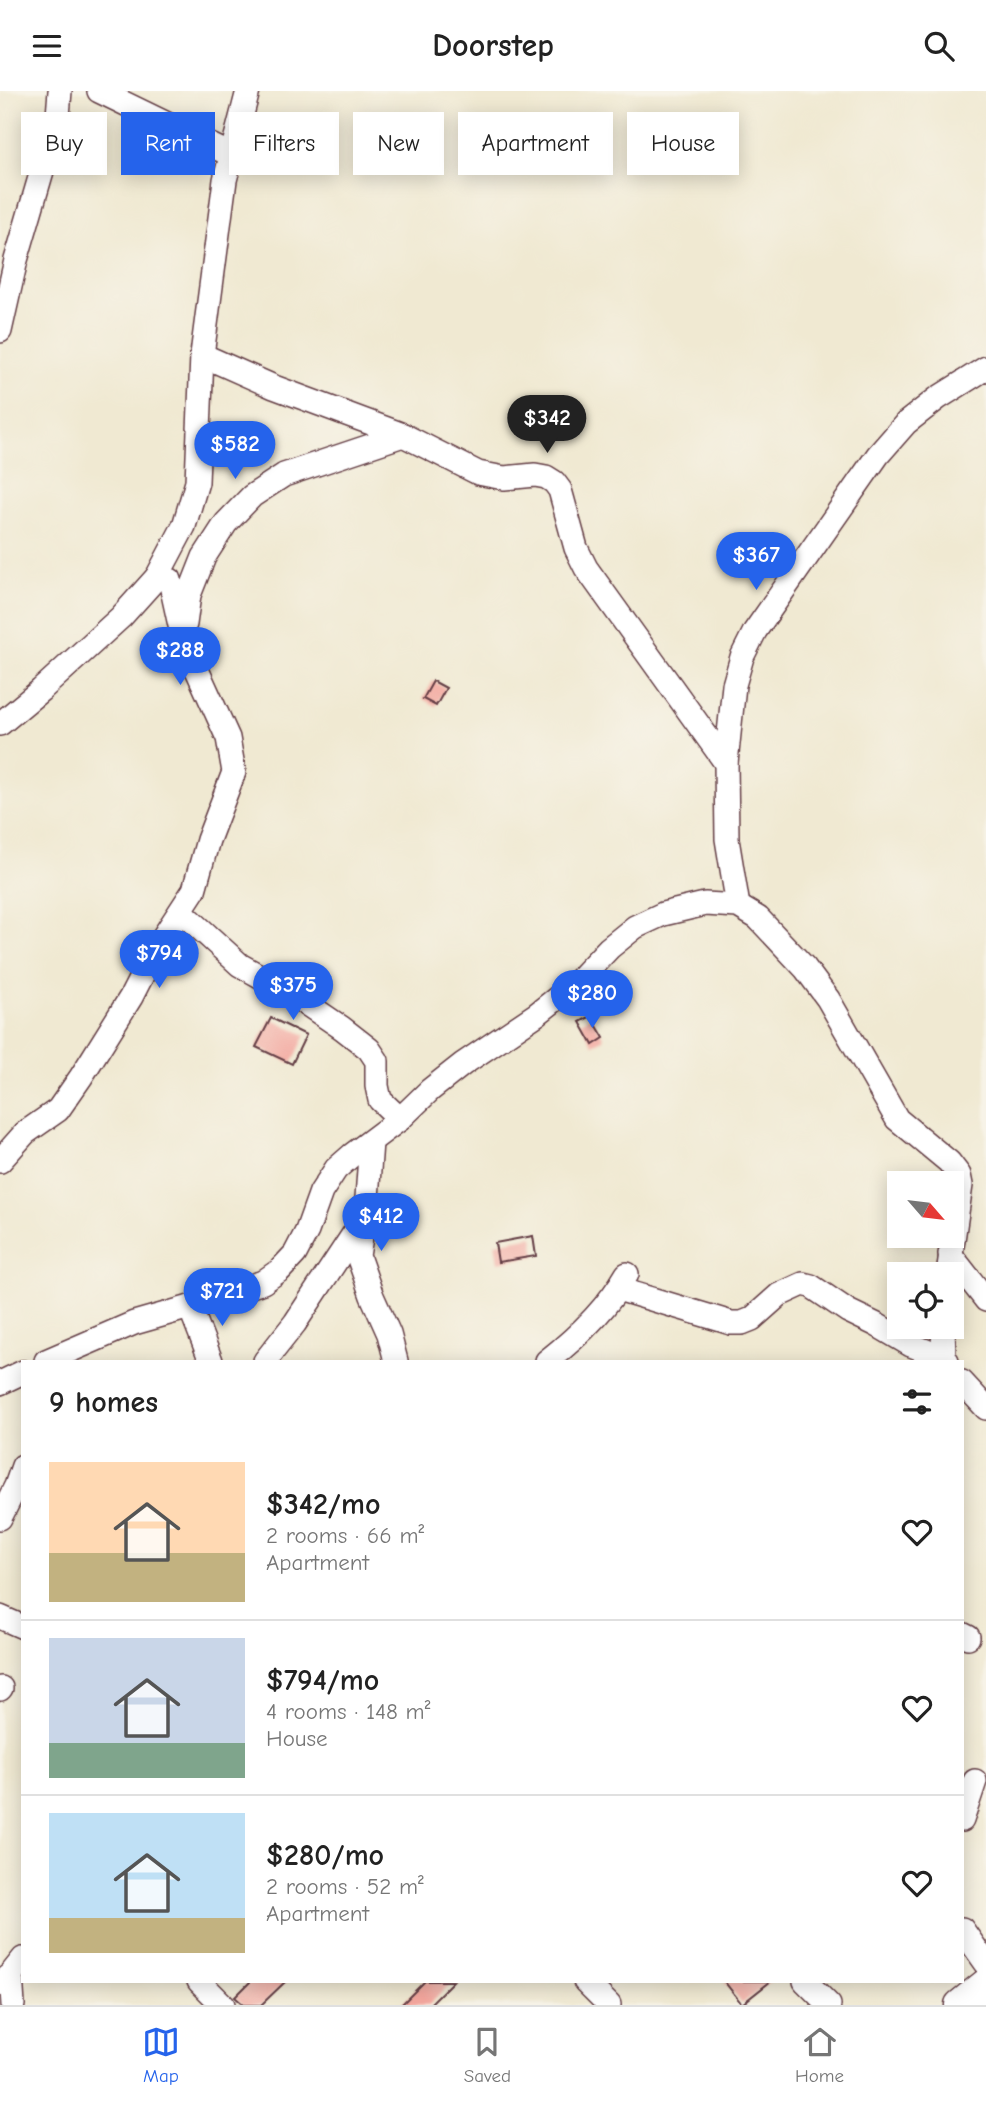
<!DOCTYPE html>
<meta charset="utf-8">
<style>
:root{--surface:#fff;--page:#f6f6f6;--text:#222;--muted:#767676;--line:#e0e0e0;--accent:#2563eb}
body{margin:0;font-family:"Comic Neue",sans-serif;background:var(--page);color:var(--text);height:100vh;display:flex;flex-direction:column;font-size:26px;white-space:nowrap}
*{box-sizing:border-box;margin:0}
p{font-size:23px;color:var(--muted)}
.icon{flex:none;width:38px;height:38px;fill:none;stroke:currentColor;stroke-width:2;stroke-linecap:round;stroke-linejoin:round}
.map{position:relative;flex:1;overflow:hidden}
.side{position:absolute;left:21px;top:1269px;width:943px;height:623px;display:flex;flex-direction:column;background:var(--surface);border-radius:0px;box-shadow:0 4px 18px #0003}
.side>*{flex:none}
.hud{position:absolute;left:21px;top:21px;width:945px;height:63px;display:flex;gap:14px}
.needle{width:46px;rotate:118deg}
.tools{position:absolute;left:887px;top:1080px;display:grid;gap:14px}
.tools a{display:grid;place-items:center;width:77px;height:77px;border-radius:0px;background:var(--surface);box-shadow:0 4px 18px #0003;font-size:35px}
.price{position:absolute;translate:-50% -60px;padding:0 16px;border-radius:24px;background:var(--accent);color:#fff;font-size:23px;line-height:46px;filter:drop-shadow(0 2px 4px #0008)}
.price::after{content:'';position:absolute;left:50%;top:42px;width:21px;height:16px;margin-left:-10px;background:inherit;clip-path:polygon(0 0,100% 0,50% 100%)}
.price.current{background:#222;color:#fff}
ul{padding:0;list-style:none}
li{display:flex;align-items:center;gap:21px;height:175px;padding:0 28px}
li+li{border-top:2px solid var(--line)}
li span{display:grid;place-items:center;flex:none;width:196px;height:140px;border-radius:0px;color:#555}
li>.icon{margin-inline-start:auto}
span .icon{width:84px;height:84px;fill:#fffc;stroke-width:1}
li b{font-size:30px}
h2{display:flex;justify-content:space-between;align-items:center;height:84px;padding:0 28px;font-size:30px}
.pill{padding:0 24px;border-radius:0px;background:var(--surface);box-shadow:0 4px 18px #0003;font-size:24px;line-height:63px}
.pill.current{background:var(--accent);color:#fff}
header{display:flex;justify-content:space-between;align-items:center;height:91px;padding:0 28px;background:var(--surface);font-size:32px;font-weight:700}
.menu{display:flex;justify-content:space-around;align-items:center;height:98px;border-top:2px solid var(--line);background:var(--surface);font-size:19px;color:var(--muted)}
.menu a{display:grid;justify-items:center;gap:4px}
.menu .current{color:var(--accent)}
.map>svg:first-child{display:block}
.building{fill:#f3a69d}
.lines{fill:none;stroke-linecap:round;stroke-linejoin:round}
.minor-casing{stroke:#633d44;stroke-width:26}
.major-casing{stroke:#633d44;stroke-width:33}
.minor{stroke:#fff;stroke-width:23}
.major{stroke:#fff;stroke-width:30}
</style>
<header><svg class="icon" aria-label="menu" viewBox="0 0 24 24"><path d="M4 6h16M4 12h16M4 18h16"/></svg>Doorstep<svg class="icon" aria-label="search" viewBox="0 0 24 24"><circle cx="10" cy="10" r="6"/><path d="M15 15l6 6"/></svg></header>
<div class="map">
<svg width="986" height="1914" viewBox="0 0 986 1914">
<rect width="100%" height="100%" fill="#f7f3e8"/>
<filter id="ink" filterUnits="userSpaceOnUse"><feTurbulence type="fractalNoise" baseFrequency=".0143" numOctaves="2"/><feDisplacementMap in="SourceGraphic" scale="14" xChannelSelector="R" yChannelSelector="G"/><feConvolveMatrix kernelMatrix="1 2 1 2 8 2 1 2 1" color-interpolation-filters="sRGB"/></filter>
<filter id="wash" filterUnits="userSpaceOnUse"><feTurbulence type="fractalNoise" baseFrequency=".00686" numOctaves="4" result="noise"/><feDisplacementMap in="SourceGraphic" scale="28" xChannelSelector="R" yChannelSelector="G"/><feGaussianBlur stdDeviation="1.57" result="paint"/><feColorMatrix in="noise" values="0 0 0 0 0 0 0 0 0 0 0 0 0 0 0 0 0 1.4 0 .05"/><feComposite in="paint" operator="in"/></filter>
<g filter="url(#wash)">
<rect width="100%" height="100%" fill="#f0e9d2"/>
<g id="blocks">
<g class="building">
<polygon points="433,590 446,597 436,615 423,608"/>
<polygon points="591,925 604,947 593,954 580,931"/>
<polygon points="271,927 306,944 292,973 256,956"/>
<polygon points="533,1145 536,1165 498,1171 495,1152"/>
<polygon points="251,1890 286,1890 261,1914 244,1914 235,1906"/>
<polygon points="425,1890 453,1890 429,1914 401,1914"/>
<polygon points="724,1890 771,1890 742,1913"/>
</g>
</g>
</g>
<g filter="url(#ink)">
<use href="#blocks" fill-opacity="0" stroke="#633d44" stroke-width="2"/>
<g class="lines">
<g class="minor-casing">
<g id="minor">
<polyline points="99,0 231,64"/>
<polyline points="0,240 16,169 58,25 60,0"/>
<polyline points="202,264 274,296 403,344 478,382 504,387 535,384 546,386 554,391 560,399 576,457 586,477 726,672"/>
<polyline points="185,533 189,504 204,466 226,432 252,405 284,384 403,344"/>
<polyline points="0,633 41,599 121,526 157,486 184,435 197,391 202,264 225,89 248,0"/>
<polyline points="738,815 727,748 726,672 734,594 742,566 755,540 878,364 906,332 938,307 986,277"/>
<polyline points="181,820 240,874 292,903 342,937 369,958 377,970 377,995 380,1009 400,1028"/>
<polyline points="371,1051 367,1107 358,1165 372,1205 389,1243 396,1270"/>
<polyline points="0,1070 25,1042 58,1019 81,986 131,906 156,857 194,799 208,749 234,681 228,647 183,548 170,489 157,486"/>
<polyline points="950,1163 986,1209"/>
<polyline points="618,1198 718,1228 731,1232 742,1232 752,1228 779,1204 803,1193 811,1195 848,1220 877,1234 911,1254 944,1267"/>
<polyline points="190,1216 211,1270"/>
<polyline points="943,1236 944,1267 947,1270"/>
<polyline points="46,1270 134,1232 190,1216 263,1191 280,1179 295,1163 307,1140 321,1101 336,1078 352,1064 400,1028 430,999 463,973 537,923 575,893 609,857 635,836 663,823 705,813 738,815 758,827 805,877 828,908 897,1028 949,1071 959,1084 961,1094 948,1183"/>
<polyline points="265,1270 295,1232 359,1135"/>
<path d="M547,1270C579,1245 607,1218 627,1183"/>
<polyline points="962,1291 986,1317"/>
<polyline points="0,1292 23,1281"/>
<polyline points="0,1427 16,1395 23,1375"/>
<polyline points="0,1526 23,1536"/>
<polyline points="962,1543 968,1546"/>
<polyline points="0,1598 1,1597"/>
<polyline points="962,1729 975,1690"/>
<polyline points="962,1838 986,1872"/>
<polyline points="11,1883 13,1914"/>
<polyline points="199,1890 223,1914"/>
<polyline points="585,1890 609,1914"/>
<polyline points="805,1890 829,1914"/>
<polyline points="0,1892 11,1883 23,1868"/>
</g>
</g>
<g class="major-casing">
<polyline id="major" points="960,1914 986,1893"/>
</g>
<use href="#minor" class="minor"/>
<use href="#major" class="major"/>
</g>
</g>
</svg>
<div class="tools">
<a><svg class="needle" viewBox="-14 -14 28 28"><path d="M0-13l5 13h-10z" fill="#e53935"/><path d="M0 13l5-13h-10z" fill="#767676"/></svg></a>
<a><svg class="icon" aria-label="locate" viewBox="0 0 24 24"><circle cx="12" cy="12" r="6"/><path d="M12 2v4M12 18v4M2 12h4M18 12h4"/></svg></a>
</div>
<b class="price current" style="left:547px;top:364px">$342</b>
<b class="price" style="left:235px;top:390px">$582</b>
<b class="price" style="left:756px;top:501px">$367</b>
<b class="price" style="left:180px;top:596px">$288</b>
<b class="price" style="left:159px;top:899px">$794</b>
<b class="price" style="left:293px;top:931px">$375</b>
<b class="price" style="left:592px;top:939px">$280</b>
<b class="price" style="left:381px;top:1162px">$412</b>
<b class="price" style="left:222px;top:1237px">$721</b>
<div class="hud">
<a class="pill">Buy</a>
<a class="pill current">Rent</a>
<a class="pill">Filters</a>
<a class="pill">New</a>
<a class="pill">Apartment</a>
<a class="pill">House</a>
</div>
<section class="side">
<h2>9 homes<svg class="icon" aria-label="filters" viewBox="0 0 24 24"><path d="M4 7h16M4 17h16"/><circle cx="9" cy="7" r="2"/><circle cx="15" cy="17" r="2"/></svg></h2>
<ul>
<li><span style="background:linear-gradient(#ffd9b3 65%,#c2b280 0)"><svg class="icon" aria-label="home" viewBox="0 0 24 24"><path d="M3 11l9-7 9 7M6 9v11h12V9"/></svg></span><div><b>$342/mo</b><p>2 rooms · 66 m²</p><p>Apartment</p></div><svg class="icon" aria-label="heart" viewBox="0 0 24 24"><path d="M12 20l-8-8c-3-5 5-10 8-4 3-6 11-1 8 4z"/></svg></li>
<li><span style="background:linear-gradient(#c9d6e8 75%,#7fa58c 0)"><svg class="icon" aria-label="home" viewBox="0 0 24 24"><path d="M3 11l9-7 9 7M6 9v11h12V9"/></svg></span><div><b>$794/mo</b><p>4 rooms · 148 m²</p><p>House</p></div><svg class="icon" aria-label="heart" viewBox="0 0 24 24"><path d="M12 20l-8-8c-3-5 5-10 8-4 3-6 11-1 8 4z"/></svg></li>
<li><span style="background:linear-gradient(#bfe0f5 75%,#c2b280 0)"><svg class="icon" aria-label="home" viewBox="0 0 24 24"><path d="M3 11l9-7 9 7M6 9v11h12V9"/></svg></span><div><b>$280/mo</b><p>2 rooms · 52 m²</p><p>Apartment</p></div><svg class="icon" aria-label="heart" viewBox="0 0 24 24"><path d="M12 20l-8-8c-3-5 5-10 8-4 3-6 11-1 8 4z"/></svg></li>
</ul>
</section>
</div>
<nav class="menu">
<a class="current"><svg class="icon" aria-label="map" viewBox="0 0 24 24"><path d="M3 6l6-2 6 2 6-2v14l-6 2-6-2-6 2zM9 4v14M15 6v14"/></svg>Map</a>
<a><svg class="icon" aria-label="saved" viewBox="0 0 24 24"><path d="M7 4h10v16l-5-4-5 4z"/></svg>Saved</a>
<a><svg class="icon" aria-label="home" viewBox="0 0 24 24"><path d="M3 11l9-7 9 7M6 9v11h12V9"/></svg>Home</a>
</nav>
